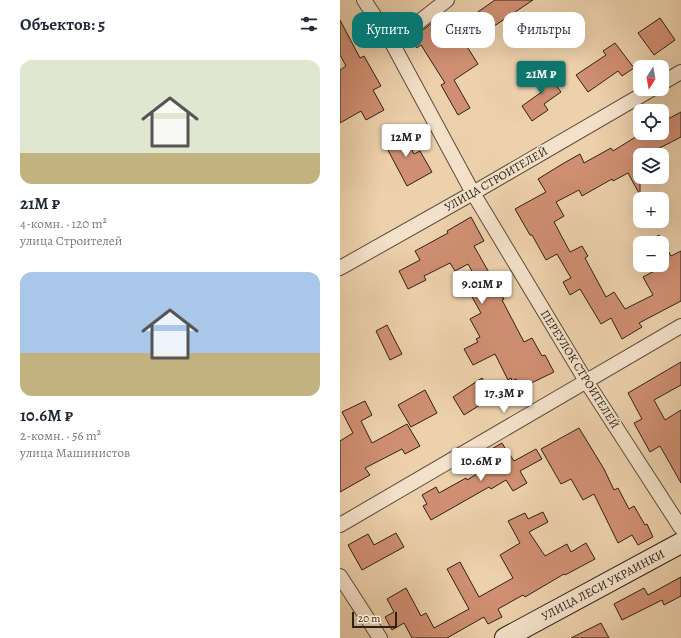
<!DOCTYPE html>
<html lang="ru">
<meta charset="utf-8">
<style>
:root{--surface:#fff;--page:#f6f6f7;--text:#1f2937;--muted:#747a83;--accent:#0f766e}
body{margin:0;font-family:Alegreya,serif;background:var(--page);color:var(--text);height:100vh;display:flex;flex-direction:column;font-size:15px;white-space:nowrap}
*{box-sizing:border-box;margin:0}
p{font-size:13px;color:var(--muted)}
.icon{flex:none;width:22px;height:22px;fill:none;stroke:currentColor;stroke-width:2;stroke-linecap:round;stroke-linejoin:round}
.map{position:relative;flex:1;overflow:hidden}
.details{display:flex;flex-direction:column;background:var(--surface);width:340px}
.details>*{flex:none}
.hud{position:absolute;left:12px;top:12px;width:269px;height:36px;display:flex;gap:8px}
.needle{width:26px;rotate:191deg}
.buttons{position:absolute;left:293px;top:60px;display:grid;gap:8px}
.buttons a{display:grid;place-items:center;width:36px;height:36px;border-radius:8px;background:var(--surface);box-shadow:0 4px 16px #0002;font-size:20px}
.scale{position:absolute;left:12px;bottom:10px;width:45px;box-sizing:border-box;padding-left:4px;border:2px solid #2d2116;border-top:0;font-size:11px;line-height:14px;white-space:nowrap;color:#2d2116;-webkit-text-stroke:3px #f3e1c9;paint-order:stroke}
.price{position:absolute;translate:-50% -34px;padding:0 9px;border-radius:4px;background:#fff;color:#222;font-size:13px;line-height:26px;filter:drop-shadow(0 1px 2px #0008)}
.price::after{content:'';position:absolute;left:50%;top:24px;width:12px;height:9px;margin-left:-6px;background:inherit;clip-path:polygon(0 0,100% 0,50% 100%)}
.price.on{background:var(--accent);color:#fff}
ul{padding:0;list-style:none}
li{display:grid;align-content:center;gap:8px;height:212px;padding:0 20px}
li span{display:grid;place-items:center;height:124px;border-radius:12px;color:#555}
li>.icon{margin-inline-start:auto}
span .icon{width:72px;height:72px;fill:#fffc;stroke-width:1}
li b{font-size:17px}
h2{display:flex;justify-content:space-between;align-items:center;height:48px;padding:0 20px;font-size:17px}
.chip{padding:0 14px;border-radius:12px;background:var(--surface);box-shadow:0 4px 16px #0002;font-size:14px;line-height:36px}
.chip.on{background:var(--accent);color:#fff}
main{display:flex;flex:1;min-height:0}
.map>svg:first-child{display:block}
.building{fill:#d08f72;stroke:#2d2116}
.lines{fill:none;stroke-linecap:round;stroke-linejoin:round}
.minor-casing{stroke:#5d4d3c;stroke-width:16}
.secondary-casing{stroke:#2d2116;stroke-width:22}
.minor{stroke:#f3e1c9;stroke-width:14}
.secondary{stroke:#f3e1c9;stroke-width:20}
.labels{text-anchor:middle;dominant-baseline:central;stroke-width:3;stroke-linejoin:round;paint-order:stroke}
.street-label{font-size:12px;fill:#2d2116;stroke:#f3e1c9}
</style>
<main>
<section class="details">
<h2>Объектов: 5<svg class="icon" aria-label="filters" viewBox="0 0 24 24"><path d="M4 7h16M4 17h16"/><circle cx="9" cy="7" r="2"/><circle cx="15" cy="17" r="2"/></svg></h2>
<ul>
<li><span style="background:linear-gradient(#dfe7d0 75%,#c2b280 0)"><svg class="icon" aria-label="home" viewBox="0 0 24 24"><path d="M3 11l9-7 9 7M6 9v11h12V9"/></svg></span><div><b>21M ₽</b><p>4-комн. · 120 m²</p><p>улица Строителей</p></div></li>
<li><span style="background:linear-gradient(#a9c7e8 65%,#c2b280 0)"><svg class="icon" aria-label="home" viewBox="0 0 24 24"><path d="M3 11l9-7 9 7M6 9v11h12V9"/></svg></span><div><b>10.6M ₽</b><p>2-комн. · 56 m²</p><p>улица Машинистов</p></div></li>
</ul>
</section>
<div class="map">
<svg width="341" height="638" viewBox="0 0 341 638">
<rect width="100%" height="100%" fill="#edd1ac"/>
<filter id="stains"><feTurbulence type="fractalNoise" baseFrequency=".005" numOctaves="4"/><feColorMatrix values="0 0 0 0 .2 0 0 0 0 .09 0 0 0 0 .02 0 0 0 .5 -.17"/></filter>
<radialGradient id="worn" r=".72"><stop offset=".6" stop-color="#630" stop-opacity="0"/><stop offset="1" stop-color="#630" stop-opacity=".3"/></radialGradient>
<g class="building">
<polygon points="155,0 193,0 126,45 138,64 114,80 130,108 118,115 101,85 105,83 81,45 77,48 71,39 92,23 99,34 120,20 122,23"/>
<polygon points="320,18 335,40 314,55 298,33"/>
<polygon points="0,20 20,58 24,56 41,86 33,90 44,110 26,120 21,111 0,123 0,70 6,66 0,55"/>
<polygon points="275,43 294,68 282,76 278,71 248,92 236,75 266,55 263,51"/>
<polygon points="202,67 221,92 204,104 208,110 192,121 182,106 203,91 191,76"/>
<polygon points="341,112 341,137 306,155 300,155 300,195 288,173 273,181 272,179 242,196 239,190 216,202 224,216 214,222 230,252 242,246 248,256 245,258 266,297 274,292 285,309 313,295 303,277 322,267 320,265 322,265 322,243 307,242 319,235 331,256 341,251 341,301 299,323 302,327 282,339 271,318 261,324 240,289 230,295 223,282 231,278 217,254 206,260 192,235 190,235 175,209 206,192 198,179 224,163 240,154 244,163 271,148 273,151 302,133 322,133 322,122"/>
<polygon points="61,129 74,154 80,151 92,172 67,186 42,139"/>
<polygon points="131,217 144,241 134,246 164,299 162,300 184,342 192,338 202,356 205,355 214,372 181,388 176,379 172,381 171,378 168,380 155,354 133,365 124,349 138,342 136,339 140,337 130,319 141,313 132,297 143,291 128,264 115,271 110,263 84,276 86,280 68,289 59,271 80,260 75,251 108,233 107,231"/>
<polygon points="47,325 62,354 50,360 36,331"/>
<polygon points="341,362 341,385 314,400 325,420 341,410 341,483 320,446 310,452 294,423 302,419 288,393"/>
<polygon points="142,378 153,397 124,415 113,397"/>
<polygon points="85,390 97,413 71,427 58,405"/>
<polygon points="25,401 32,415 21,421 32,443 67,424 80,446 65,454 62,449 25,468 30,475 0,492 0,441 13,433 2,412"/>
<polygon points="239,428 264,469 274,490 278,488 289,509 294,506 305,525 307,524 313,537 298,545 292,535 278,543 254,494 243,500 231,479 221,484 201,449"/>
<polygon points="162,443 169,455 170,455 174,461 196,449 202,459 180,471 187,483 173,491 166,480 151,489 149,487 91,520 83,506 87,504 82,495 96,487 99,493 126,478 127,480 157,462 150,450"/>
<polygon points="203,512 208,522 189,532 205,556 227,544 231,552 246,543 255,559 225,575 224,574 185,597 183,595 158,609 162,617 148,624 144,617 107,638 72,638 64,623 52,630 45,617 54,612 47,599 66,588 81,616 86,613 94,628 129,609 107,569 120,562 139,597 173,578 160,555 180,543 168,521 185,513 188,519"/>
<polygon points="56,533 64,547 22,570 8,545 28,534 34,545"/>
<polygon points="341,577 341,596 324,605 322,600 282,620 274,604 304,588 308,595"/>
<polygon points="261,623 269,638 231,638"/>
</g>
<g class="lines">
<g class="minor-casing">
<g id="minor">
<polyline points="24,0 52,43 133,193 246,381 341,528"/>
<polyline points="52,43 107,0"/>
<polyline points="322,83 341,72"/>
<polyline points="0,268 133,193 312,89"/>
<polyline points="0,525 341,326"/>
<polyline points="0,576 40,638"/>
</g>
</g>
<g class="secondary-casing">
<polyline id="secondary" points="165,638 341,543"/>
</g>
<use href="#minor" class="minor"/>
<use href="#secondary" class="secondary"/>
</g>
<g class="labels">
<g class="street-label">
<text transform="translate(156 179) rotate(-30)">УЛИЦА СТРОИТЕЛЕЙ</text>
<text transform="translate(240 369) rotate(58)">ПЕРЕУЛОК СТРОИТЕЛЕЙ</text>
<text transform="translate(263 585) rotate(-28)">УЛИЦА ЛЕСИ УКРАИНКИ</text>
</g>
</g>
<rect width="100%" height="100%" filter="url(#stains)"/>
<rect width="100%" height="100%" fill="url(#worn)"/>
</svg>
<div class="buttons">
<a><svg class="needle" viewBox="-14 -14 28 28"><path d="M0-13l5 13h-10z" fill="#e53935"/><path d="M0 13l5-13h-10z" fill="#747a83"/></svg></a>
<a><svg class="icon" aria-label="locate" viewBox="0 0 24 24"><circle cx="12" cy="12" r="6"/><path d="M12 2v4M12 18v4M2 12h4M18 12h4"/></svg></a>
<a><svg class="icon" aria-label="layers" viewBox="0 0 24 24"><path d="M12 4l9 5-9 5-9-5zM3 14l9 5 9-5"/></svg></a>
<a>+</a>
<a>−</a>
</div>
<div class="scale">20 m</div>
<b class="price on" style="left:201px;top:95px">21M ₽</b>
<b class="price" style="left:66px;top:158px">12M ₽</b>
<b class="price" style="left:142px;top:305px">9.01M ₽</b>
<b class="price" style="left:164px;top:414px">17.3M ₽</b>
<b class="price" style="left:141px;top:482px">10.6M ₽</b>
<div class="hud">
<a class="chip on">Купить</a>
<a class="chip">Снять</a>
<a class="chip">Фильтры</a>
</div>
</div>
</main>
